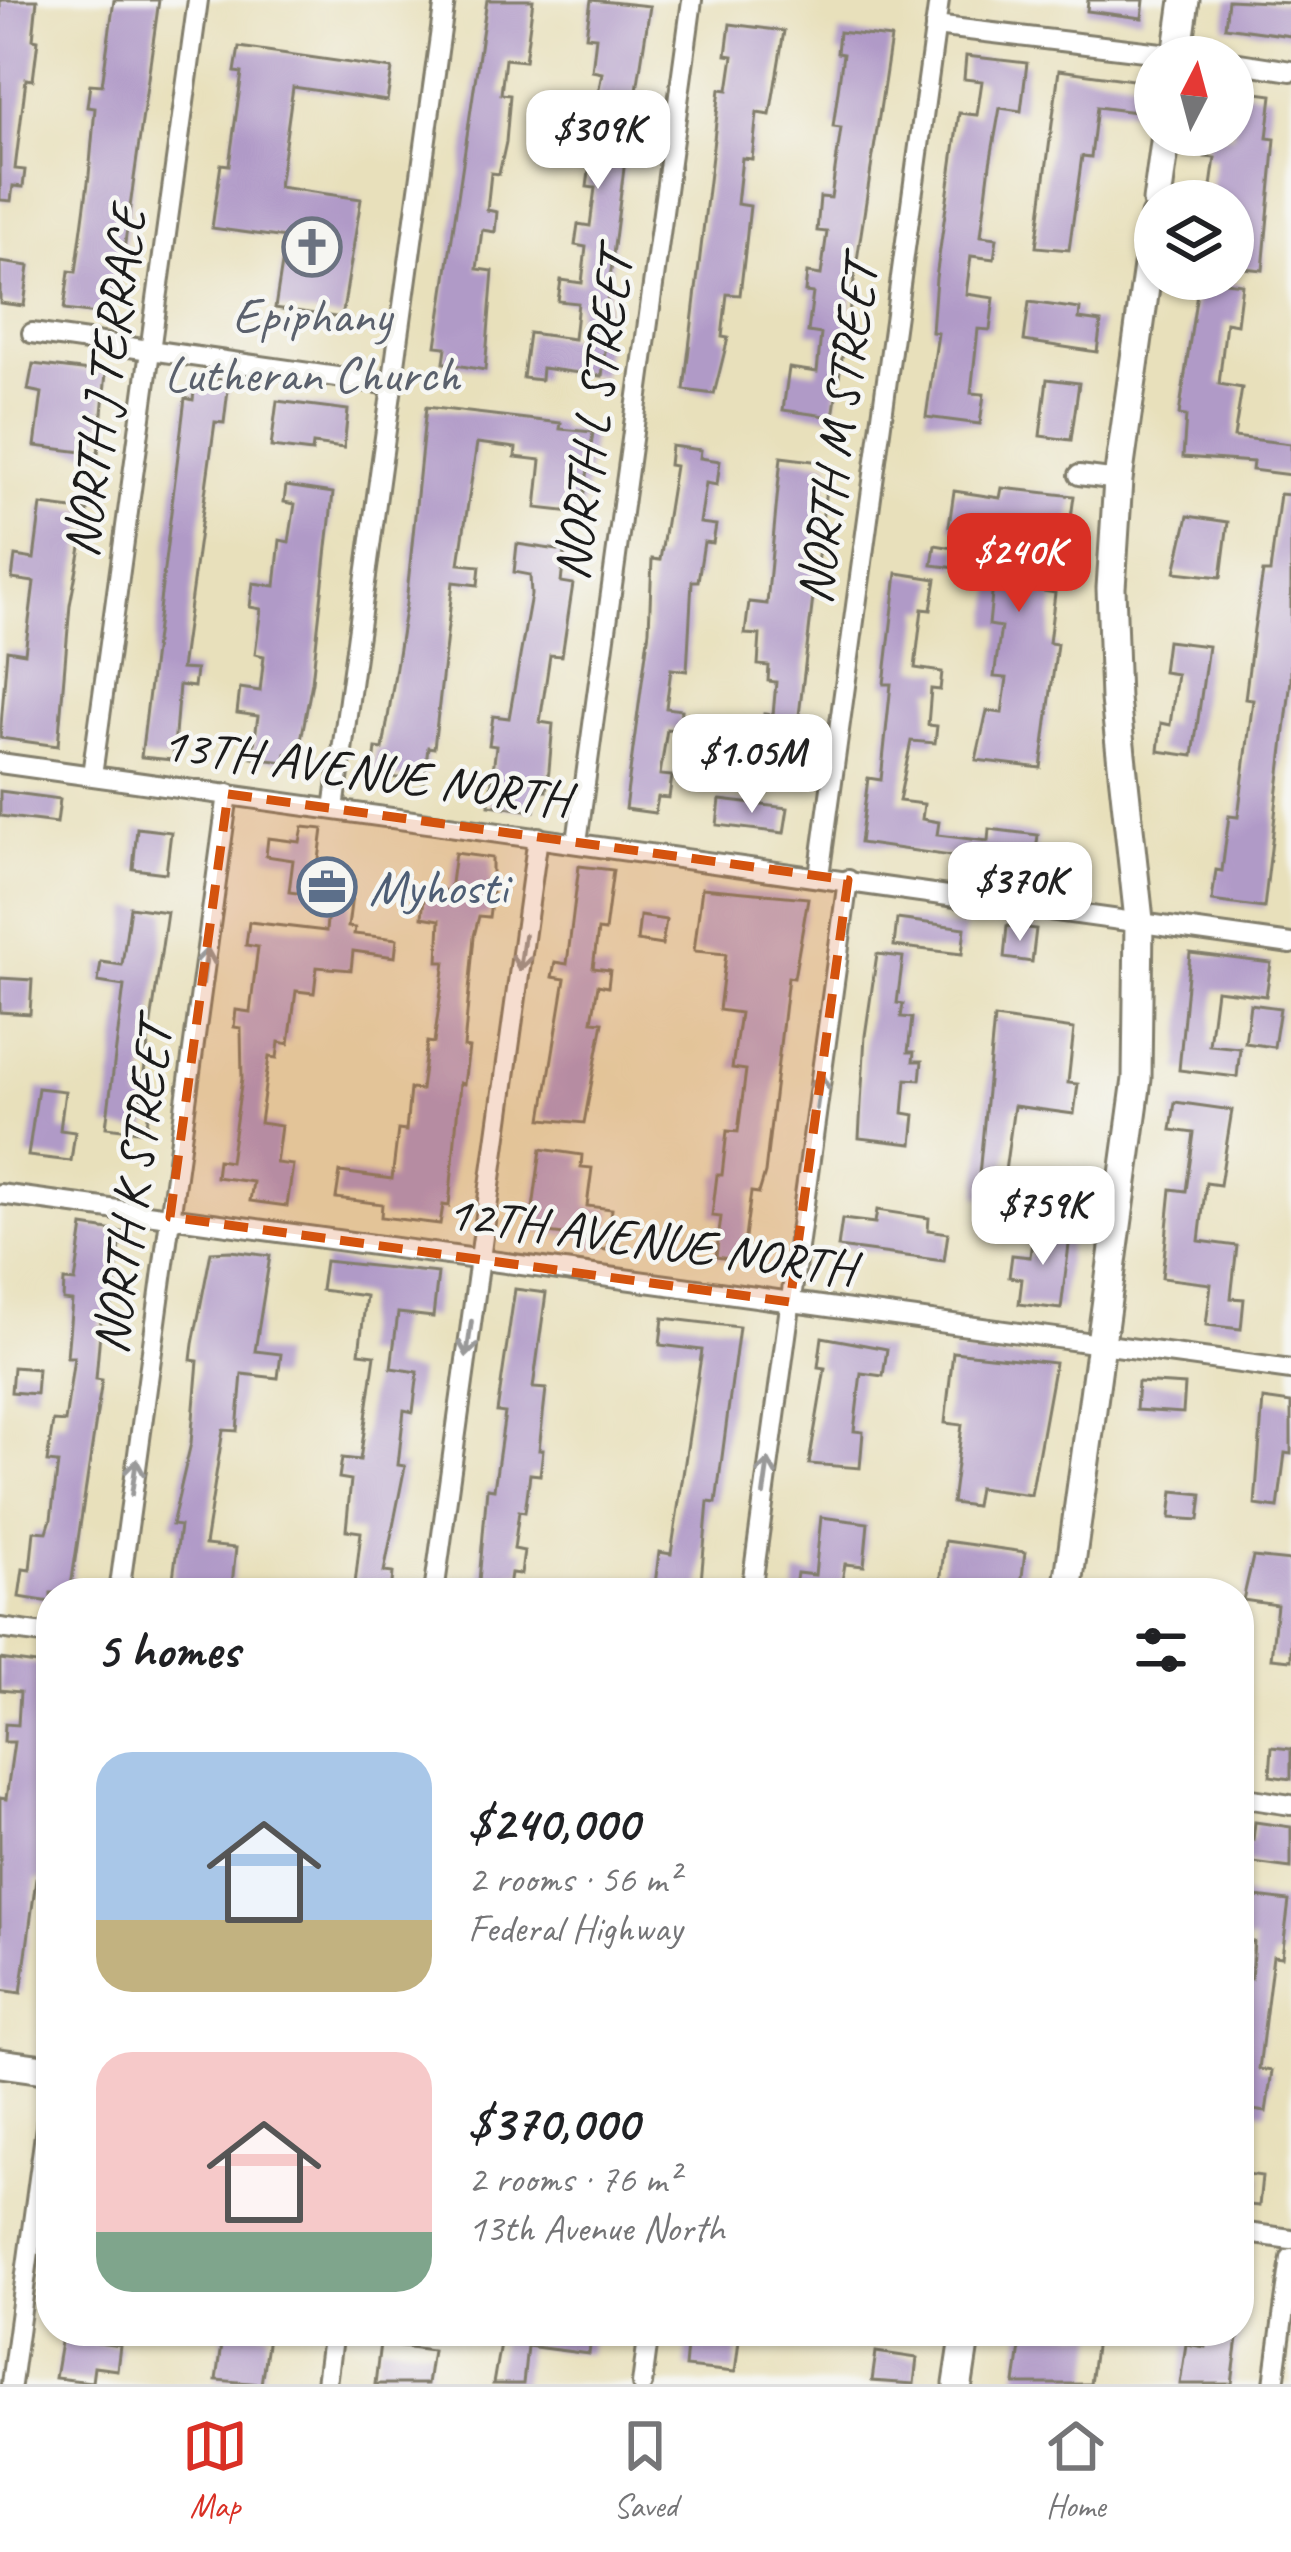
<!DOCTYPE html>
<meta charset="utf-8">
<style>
:root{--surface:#fff;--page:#f6f6f6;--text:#202124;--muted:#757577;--line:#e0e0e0;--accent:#d93025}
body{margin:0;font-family:Caveat,sans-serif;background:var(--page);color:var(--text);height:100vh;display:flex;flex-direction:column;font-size:45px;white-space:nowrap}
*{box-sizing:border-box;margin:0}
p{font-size:39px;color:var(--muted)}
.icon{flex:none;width:66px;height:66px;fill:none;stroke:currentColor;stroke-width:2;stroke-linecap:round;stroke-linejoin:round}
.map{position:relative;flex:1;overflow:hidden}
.details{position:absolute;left:36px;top:1578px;width:1218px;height:768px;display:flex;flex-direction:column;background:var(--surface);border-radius:48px;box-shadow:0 3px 9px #0004}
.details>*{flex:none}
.needle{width:78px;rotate:6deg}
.tools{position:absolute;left:1134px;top:36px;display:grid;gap:24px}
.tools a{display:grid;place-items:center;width:120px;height:120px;border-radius:50%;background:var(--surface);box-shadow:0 3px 9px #0004;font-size:60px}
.price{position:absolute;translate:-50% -102px;padding:0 27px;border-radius:24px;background:#fff;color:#222;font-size:39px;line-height:78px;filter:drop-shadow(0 3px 6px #0008)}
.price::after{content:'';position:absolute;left:50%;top:72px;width:36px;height:27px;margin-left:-18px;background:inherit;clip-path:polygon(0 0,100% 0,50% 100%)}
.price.current{background:var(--accent);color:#fff}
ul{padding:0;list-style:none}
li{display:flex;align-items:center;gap:36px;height:300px;padding:0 60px}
li span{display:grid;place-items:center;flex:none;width:336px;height:240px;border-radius:36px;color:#555}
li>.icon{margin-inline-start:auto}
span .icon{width:144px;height:144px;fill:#fffc;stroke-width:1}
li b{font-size:51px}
h2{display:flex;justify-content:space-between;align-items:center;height:144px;padding:0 60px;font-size:51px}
.dock{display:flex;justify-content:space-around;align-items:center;height:168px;border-top:3px solid var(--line);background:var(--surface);font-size:33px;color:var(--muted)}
.dock a{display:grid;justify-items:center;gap:6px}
.dock .current{color:var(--accent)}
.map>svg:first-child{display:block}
.building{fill:#b09ac7}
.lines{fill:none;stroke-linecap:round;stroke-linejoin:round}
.minor-casing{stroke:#827e6c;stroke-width:24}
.secondary-casing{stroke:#827e6c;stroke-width:33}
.minor{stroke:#fff;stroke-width:18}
.secondary{stroke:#fff;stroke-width:27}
.oneway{stroke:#999}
.marked{fill:#d4530e;fill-opacity:0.2;stroke:#d4530e;stroke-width:9;stroke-dasharray:24 15;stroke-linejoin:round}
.labels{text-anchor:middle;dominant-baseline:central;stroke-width:9;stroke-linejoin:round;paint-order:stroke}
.worship-label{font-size:51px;fill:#5b616d;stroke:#f6f6f2}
.street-label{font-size:51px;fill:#1c1c1c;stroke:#f6f6f2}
.service-label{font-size:51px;fill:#4e5e75;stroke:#f6f6f2;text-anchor:start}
</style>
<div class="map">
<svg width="1291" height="2384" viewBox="0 0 1291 2384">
<rect width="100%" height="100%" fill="#f6f6f2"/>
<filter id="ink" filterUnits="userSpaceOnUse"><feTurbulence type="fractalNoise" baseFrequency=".00833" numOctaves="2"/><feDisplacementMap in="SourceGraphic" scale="24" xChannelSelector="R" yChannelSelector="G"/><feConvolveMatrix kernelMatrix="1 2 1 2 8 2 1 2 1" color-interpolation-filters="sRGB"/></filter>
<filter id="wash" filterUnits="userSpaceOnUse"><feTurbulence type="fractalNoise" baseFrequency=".004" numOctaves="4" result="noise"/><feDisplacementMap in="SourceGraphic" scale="48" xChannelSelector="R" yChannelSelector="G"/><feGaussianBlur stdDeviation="2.7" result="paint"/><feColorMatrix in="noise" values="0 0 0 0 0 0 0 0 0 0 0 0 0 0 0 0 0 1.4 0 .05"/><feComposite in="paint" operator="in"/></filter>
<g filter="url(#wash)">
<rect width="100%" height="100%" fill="#e8e0bb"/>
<g id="blocks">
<g class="building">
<polygon points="0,0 37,0 33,39 38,40 33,80 26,79 15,169 25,170 23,187 13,186 11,201 0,200"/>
<polygon points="114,0 159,0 118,293 109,293 106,315 64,310 69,271 76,272 89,175 95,108 87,107 90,84 102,85"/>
<polygon points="487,0 533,0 525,61 505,59 501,94 510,95 506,142 499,174 491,173 487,210 497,212 495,232 482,230 477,269 493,271 485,370 444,363 446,347 436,346"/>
<polygon points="591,0 650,6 635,103 623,102 618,143 627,144 602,342 606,343 602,376 542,368 541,380 523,378 529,333 574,339 578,303 558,301 561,280 582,283 586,247 575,245 578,224 590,226 595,188 587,187 591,156 586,155 602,73 592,71 596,37 586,36"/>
<polygon points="1088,0 1144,0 1142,18 1087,11"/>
<polygon points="1228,0 1291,3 1291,36 1225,27"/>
<polygon points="730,24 784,31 770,115 757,113 752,159 742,158 737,204 750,206 744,261 740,295 727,294 722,337 728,338 714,394 684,390 720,89 728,90 733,56 726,55"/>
<polygon points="839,32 891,38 833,417 783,410 789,368 817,372 821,334 808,332 813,293 805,292 807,273 821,275 827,232 817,231 820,197 831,198 841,128 833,127 843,54 837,53"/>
<polygon points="239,47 392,69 387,101 293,87 279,187 361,199 342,318 275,308 286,238 212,228 221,164 229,165 242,73 235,72"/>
<polygon points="966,56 1027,63 1021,111 1000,108 990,164 981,236 997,238 994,259 971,256 966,294 994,298 990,330 978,329 971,393 984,394 980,424 926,417 938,333 932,332 936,278 959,113 977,115 982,81 964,79"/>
<polygon points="1059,70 1140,81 1136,112 1097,107 1091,157 1082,156 1069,250 1036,247"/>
<polygon points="1233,90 1272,95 1267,138 1275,139 1263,270 1233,267 1233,201 1209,201 1215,158 1205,157 1208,135 1233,135"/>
<polygon points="0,262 29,266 24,306 0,303"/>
<polygon points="1199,279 1242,284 1237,324 1226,322 1219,384 1242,388 1234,437 1291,444 1291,475 1252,470 1253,462 1183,457 1186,416 1179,415"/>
<polygon points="1029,302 1080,309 1079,319 1101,322 1097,352 1024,341"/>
<polygon points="33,364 106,373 98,454 35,446 42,393 28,390"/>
<polygon points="196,376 229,381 224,423 215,422 181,669 196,670 194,687 179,685 173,760 141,757 185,398 193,400"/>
<polygon points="1047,379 1079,383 1071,440 1040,436"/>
<polygon points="277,401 348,410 344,448 313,444 312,452 271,447"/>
<polygon points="426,407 561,423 560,429 593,432 582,513 536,508 541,460 515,457 516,448 477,443 459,564 480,566 478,585 453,582 434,748 428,747 424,781 373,775 376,748 383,749 406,604"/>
<polygon points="671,446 701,450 700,458 720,461 717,485 706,483 700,523 716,525 713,543 704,542 698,581 692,581 687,671 671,669 666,708 682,710 680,730 667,729 660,775 672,776 669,798 658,797 655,813 625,809 649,630 652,559 660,560 675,466 669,465"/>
<polygon points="781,457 829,463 793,766 758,761 764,714 773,715 776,682 768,681 769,666 758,665 760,635 745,634 749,602 767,604"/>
<polygon points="286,486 333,493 312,682 298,756 286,754 285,762 252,758 258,716 237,713 240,688 260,691 264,656 255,654 261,609 250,607 253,583 275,586 280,540 289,542 295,504 284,502"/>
<polygon points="1002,488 1074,496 1068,539 1044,536 1037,590 1055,593 1049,643 1057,644 1041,768 976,760 987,711 1002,713 1007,678 994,677 1001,627 989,625 998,533 949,526 954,491 1000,498"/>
<polygon points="1280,494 1291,495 1291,680 1264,908 1212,901 1216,870 1222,871 1229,816 1238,817 1253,700 1245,699 1254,629 1263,572 1270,572"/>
<polygon points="41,505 88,511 70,605 58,746 0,738 7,650 25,653 34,582 12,579 15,556 34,559"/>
<polygon points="1188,516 1228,522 1221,577 1175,572"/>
<polygon points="517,544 565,551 561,582 573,584 562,656 550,655 540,722 553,724 549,770 546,791 536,790 534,811 489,805 496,746 489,745 493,716 509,718 531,595 530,575 514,572"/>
<polygon points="935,545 960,549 957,568 932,565"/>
<polygon points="897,573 936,579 931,610 922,609 915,668 942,672 940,690 931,689 928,725 937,726 935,743 911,741 899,801 924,804 922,819 939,822 937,835 988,841 989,829 1038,835 1034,868 860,843 868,778 881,780 891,684 884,684"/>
<polygon points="1167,641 1208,646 1193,756 1158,751 1161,723 1170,725 1177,674 1163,672"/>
<polygon points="0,791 60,799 57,823 0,816"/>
<polygon points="720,800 788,808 784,833 717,825"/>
<polygon points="303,827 323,829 317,875 354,880 348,927 355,928 354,934 397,939 395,957 353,951 351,970 317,967 314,993 296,991 289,1044 279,1042 277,1058 269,1057 260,1123 281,1126 276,1163 293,1165 287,1206 250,1201 253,1182 216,1177 218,1160 230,1162 242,1079 241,1028 234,1027 236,1010 250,1012 258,947 246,945 249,922 326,931 329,897 289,892 293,860 266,856 268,838 300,842"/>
<polygon points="137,828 171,832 166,873 133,869"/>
<polygon points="455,853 492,858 492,895 489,917 479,916 474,936 464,1047 469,1048 464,1084 460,1083 449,1206 443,1205 440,1224 381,1217 382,1204 336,1198 340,1172 392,1179 398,1130 406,1131 410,1089 421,1090 427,1042 434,1043 445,962 438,962 440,920 422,917 425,888 450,891"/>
<polygon points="579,866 613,870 605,931 598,930 593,968 610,970 608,987 598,985 592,1021 603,1022 584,1123 542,1119 565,979 552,977 555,962 567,964"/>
<polygon points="702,888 808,898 794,978 788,977 765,1173 759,1193 751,1192 742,1261 716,1257 721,1217 712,1216 717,1175 722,1175 727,1131 738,1132 746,1070 732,1068 740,1013 719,1010 726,954 694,951"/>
<polygon points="130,907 167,912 140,1100 150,1101 146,1132 106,1127 124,986 98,982 101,962 122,965"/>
<polygon points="640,916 666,920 662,945 637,941"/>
<polygon points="897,919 965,928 962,954 894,946"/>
<polygon points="1007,926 1036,929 1032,962 1004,958"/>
<polygon points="1190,953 1271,963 1266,996 1216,990 1209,1045 1240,1048 1237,1077 1179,1070"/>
<polygon points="877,954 903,957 897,1003 903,1004 901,1017 912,1018 908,1052 914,1052 913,1061 922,1061 920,1080 906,1079 903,1113 915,1115 912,1144 859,1138 865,1036"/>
<polygon points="0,978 32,980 30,1014 0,1012"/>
<polygon points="1250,1004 1280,1008 1274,1047 1245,1043"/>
<polygon points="994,1018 1074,1029 1068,1083 1078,1084 1074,1114 1014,1106 1005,1171 1016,1173 1012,1201 977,1196"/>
<polygon points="38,1088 65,1091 60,1130 75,1132 71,1161 28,1156"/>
<polygon points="1175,1102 1232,1110 1220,1185 1206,1183 1199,1241 1237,1246 1231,1298 1244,1299 1241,1329 1206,1325 1211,1284 1162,1278 1171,1189 1186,1191 1194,1133 1171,1130"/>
<polygon points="541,1149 582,1155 581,1167 592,1168 587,1206 612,1209 607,1250 589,1248 590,1238 530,1231"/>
<polygon points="877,1210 929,1218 928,1230 948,1233 944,1261 838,1247 842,1219 875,1223"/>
<polygon points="1034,1224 1071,1229 1061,1309 1019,1304 1022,1279 1009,1277 1012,1255 1030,1257"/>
<polygon points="83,1226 122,1232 109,1321 101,1320 96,1379 102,1380 70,1593 51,1593 51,1602 19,1597 23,1569 30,1570 34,1531 47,1532 51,1519 58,1463 47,1462 53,1421 65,1422 74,1357 67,1357 72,1301 63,1300 64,1281 75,1282"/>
<polygon points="231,1251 270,1256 255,1351 281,1354 278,1378 242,1374 237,1431 223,1430 205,1545 236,1548 231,1593 171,1593 180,1526 172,1525 191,1443 198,1361 191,1360 193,1344 211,1252"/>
<polygon points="325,1261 438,1273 433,1317 398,1313 391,1368 418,1372 413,1412 404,1410 398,1465 405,1466 384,1572 393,1573 391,1593 354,1593 361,1532 346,1530 351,1480 339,1478 342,1458 360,1460 375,1355 359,1353 366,1296 321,1290"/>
<polygon points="515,1289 546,1293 533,1388 546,1389 539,1450 543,1450 540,1475 530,1474 525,1512 519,1511 514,1549 524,1551 521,1574 511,1573 508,1593 478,1593 487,1488 494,1489 505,1413 497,1412"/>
<polygon points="663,1318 739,1327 716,1503 708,1502 700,1593 654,1593 659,1552 671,1554 702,1350 660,1345"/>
<polygon points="822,1337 887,1349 883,1376 861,1373 854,1431 863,1432 860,1468 809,1464 825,1368 818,1367"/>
<polygon points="953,1352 1055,1363 1031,1495 978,1488 975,1506 952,1503 962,1425 945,1423"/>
<polygon points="13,1367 38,1369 36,1394 11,1392"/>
<polygon points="1138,1382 1185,1385 1183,1413 1136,1410"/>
<polygon points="1263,1399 1291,1403 1291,1454 1285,1453 1278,1508 1255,1505"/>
<polygon points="1173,1491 1202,1494 1199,1520 1170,1518"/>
<polygon points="821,1517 868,1523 864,1566 845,1564 840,1593 794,1593 797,1573 815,1575"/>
<polygon points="945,1541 1025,1552 1020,1593 939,1593"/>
<polygon points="1253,1557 1291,1561 1291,1660 1271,1658 1277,1605 1243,1600"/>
<polygon points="0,1659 51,1666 47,1854 43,1880 36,1879 21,1993 0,1990 0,1798 6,1799 14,1742 4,1742 5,1724 18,1725 20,1692 0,1690"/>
<polygon points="1272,1747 1291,1749 1291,1779 1270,1776"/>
<polygon points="1255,1822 1291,1827 1291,1868 1239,1861 1239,1838 1253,1840"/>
<polygon points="1239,1895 1289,1901 1282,1957 1273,1956 1259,2069 1272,2071 1266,2112 1239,2108 1239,1978 1251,1979 1254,1942 1239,1940"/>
<polygon points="1239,2173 1262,2176 1259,2206 1239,2204"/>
<polygon points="63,2331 91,2331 90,2342 120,2346 117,2370 94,2367 92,2382 55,2378"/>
<polygon points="223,2331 269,2331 261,2384 216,2380"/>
<polygon points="496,2331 592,2331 589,2354 527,2346 523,2384 493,2384 500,2343 495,2342"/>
<polygon points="1022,2331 1097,2333 1090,2384 1015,2384"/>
<polygon points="1207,2331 1239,2331 1232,2384 1180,2384 1186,2344 1205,2347"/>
<polygon points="688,2335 739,2340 735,2372 685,2367"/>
<polygon points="380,2343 432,2350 427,2384 375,2384"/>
<polygon points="876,2352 917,2358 914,2384 872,2381"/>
</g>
</g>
</g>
<g filter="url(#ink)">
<use href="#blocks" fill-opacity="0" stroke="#827e6c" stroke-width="3"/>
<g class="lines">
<g class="minor-casing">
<g id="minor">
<polyline points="935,26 1195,57"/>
<polyline points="1233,62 1291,71"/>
<polyline points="32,333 392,385"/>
<polyline points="1079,475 1118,480"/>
<polyline points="0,763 1291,944"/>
<polyline points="92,775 198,0"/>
<polyline points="334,809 445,0"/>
<polyline points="577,842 692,0"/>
<polyline points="819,876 939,0"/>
<polyline points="0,1194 1291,1370"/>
<polyline points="119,1593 228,794"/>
<polyline points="434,1593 538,837"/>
<polyline points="751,1593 848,880"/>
<polyline points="0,1628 51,1635"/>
<polyline points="1239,1797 1291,1805"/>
<polyline points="1239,2232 1291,2239"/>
<polyline points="11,2384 51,2090"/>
<polyline points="326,2384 333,2331"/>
<polyline points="642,2384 649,2331"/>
<polyline points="1274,2384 1291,2258"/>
</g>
</g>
<g class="secondary-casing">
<g id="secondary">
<polyline points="1177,57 1185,0"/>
<polyline points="1157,201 1166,135"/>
<polyline points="1067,1593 1137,1079 1139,920 1115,699 1111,588 1118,480 1155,216"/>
<polyline points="0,2063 51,2070"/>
<polyline points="958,2384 966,2331"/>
</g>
</g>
<use href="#minor" class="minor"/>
<use href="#secondary" class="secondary"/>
</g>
<defs><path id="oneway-shaft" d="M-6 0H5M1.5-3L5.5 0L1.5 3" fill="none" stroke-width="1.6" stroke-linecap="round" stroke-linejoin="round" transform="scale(3)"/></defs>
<g class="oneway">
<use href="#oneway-shaft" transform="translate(522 953) rotate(98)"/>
<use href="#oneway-shaft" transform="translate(205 966) rotate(-82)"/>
<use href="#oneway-shaft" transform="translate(819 1091) rotate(-82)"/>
<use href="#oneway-shaft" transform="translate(469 1339) rotate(98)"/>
<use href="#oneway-shaft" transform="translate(134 1477) rotate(-82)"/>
<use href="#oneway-shaft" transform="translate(766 1477) rotate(-82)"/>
</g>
</g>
<path class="marked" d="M228,794L848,880L790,1302L170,1217Z"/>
<defs>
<g id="church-ring" transform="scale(3)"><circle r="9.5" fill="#f6f6f2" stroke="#6b7280" stroke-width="1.5"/><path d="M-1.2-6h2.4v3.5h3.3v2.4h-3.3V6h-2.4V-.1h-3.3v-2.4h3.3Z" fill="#6b7280"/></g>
<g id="office-ring" transform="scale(3)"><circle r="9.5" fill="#f6f6f2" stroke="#5c6f8a" stroke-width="1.5"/><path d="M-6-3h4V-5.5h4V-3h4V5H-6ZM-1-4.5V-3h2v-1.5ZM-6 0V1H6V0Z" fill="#5c6f8a"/></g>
</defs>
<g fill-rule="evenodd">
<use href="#church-ring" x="312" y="247"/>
<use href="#office-ring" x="327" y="887"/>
</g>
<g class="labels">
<g class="worship-label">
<text x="312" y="315">Epiphany<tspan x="312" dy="59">Lutheran Church</tspan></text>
</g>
<g class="street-label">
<text transform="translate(104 382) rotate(-82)">NORTH J TERRACE</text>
<text transform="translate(593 416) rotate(-82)">NORTH L STREET</text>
<text transform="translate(837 432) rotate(-82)">NORTH M STREET</text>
<text transform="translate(366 771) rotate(8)">13TH AVENUE NORTH</text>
<text transform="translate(132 1188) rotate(-82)">NORTH K STREET</text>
<text transform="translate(651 1240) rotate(8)">12TH AVENUE NORTH</text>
</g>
<g class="service-label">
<text x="369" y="887">Myhosti</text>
</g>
</g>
</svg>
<div class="tools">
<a><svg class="needle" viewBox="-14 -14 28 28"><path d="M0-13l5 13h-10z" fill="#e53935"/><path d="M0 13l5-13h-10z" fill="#757577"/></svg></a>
<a><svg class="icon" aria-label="layers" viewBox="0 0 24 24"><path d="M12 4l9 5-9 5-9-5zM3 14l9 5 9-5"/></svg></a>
</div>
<b class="price" style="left:598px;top:192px">$309K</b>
<b class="price current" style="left:1019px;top:615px">$240K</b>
<b class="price" style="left:752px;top:816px">$1.05M</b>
<b class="price" style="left:1020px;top:944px">$370K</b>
<b class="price" style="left:1043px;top:1268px">$759K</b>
<section class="details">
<h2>5 homes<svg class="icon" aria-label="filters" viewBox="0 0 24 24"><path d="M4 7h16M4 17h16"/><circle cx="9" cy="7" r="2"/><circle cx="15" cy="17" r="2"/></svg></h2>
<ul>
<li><span style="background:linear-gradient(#a9c7e8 70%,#c2b280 0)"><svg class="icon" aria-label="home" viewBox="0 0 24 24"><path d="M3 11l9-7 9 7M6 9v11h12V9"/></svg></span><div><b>$240,000</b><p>2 rooms · 56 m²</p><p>Federal Highway</p></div></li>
<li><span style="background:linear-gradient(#f6c9c9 75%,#7fa58c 0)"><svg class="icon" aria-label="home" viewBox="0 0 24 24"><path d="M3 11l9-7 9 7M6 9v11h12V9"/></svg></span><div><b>$370,000</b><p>2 rooms · 76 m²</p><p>13th Avenue North</p></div></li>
</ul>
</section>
</div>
<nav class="dock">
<a class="current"><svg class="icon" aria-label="map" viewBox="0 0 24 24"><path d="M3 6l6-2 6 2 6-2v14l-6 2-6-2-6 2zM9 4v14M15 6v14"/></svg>Map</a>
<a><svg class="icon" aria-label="saved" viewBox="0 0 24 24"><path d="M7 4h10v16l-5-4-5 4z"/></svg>Saved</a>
<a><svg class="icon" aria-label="home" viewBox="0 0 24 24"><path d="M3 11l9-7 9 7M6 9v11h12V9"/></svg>Home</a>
</nav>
